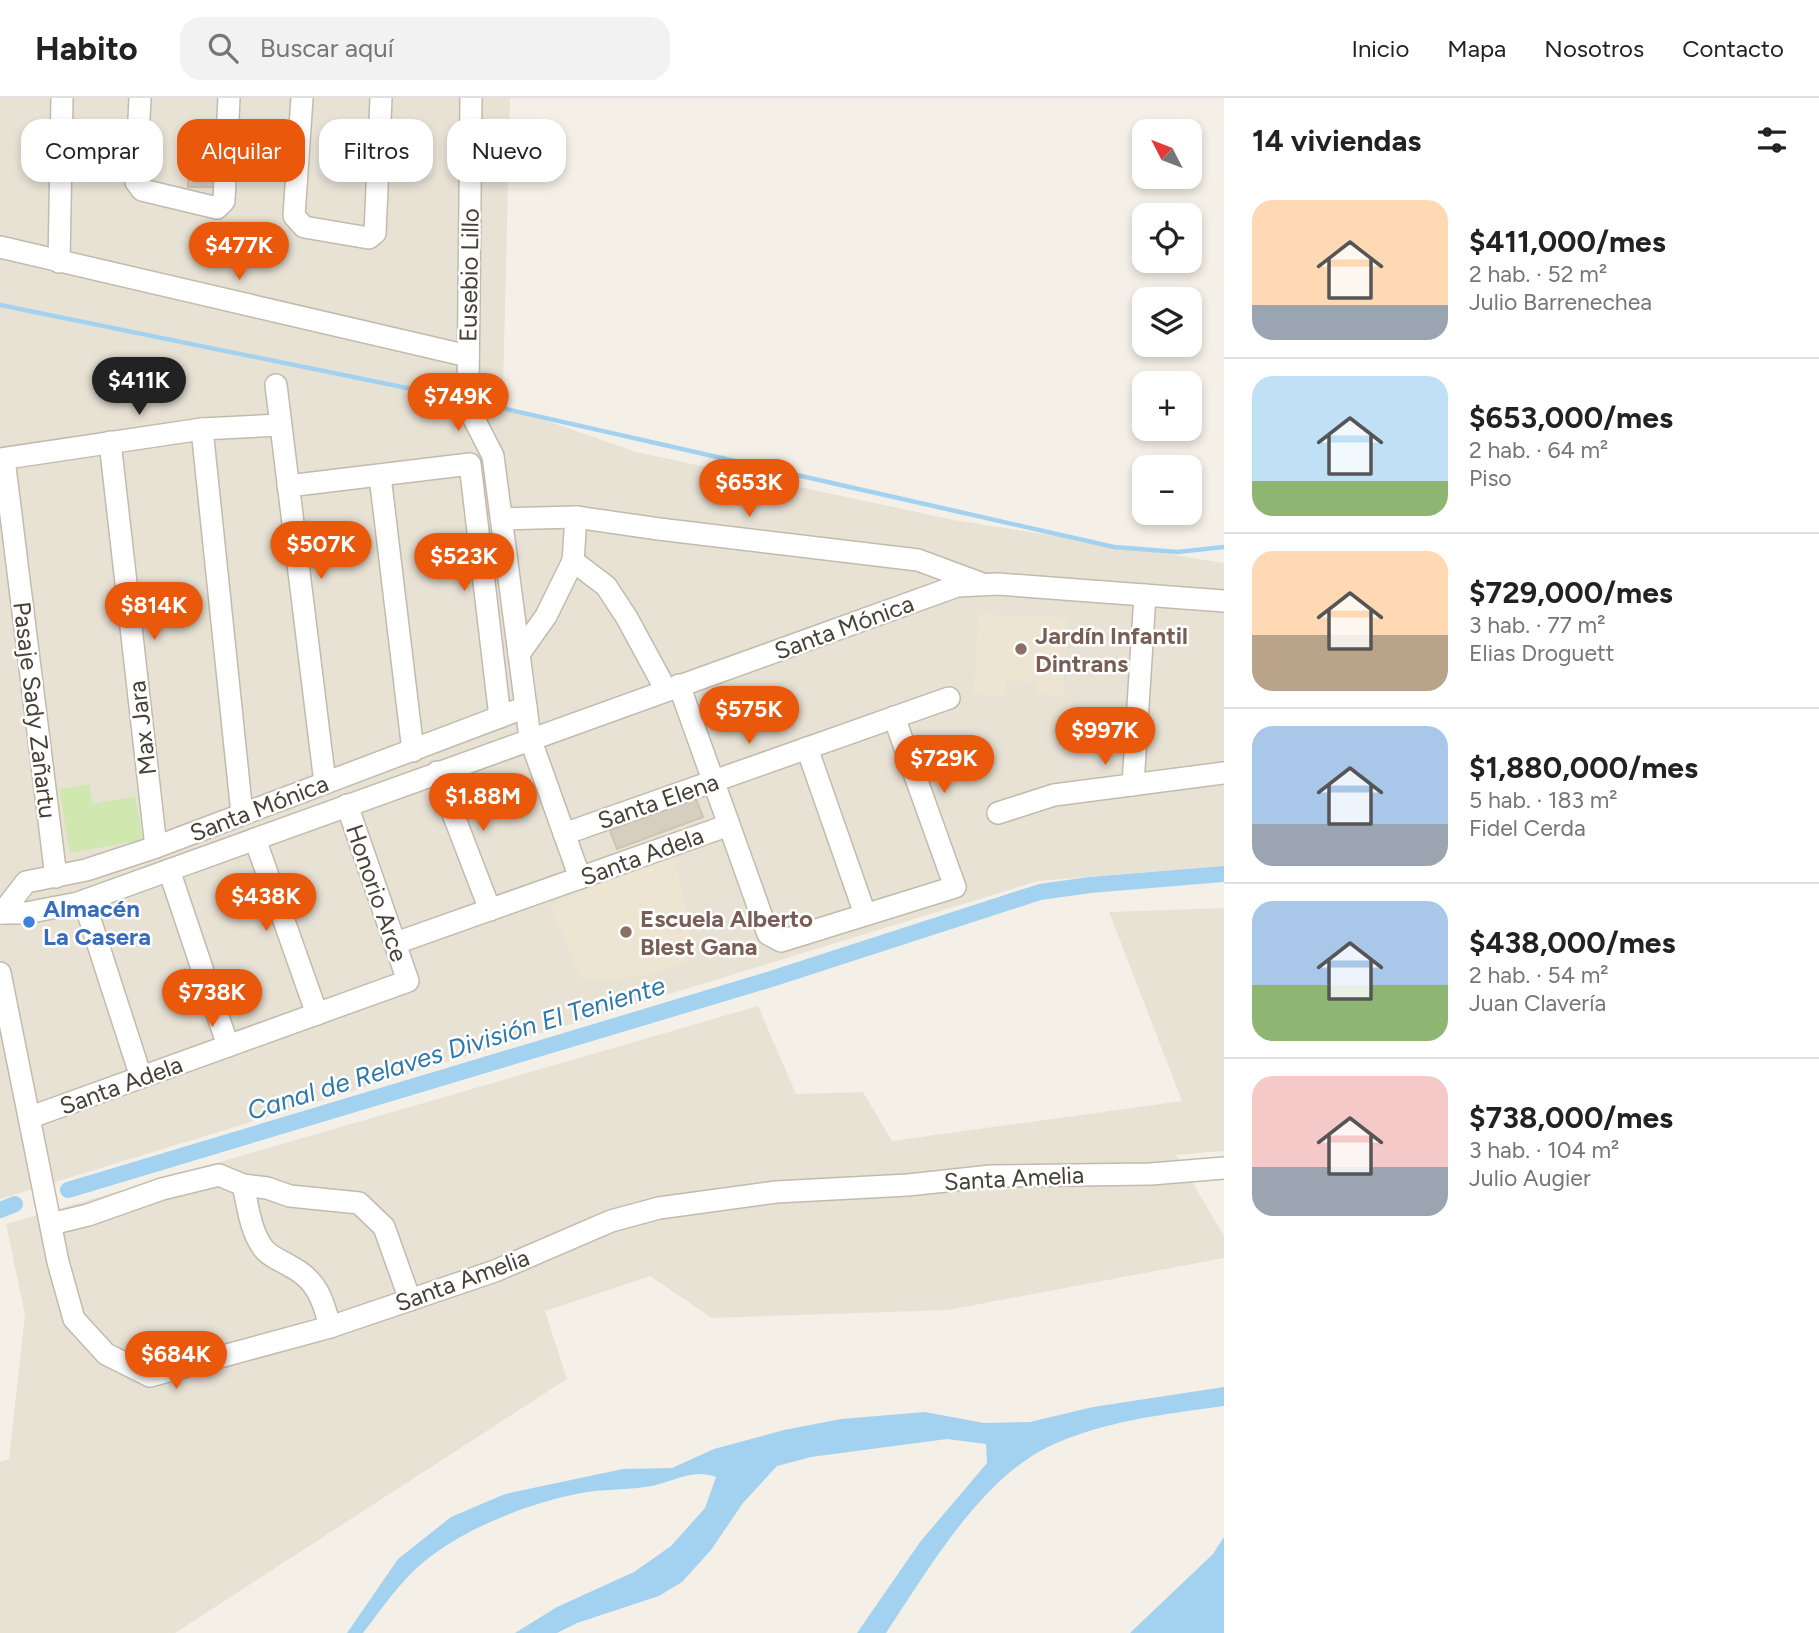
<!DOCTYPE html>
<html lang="es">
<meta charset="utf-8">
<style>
:root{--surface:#fff;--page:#f2f2f2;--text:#222;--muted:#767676;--line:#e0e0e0;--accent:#ea580c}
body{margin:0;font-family:Figtree,sans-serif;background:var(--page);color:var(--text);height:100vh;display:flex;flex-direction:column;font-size:26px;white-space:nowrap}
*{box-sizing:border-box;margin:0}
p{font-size:23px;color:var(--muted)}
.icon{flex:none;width:38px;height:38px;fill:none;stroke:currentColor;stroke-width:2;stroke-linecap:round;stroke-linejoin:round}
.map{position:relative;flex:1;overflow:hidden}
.drawer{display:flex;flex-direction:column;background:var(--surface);width:595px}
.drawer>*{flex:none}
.hud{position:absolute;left:21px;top:21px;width:665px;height:63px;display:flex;gap:14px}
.needle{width:46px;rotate:312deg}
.fabs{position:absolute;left:1132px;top:21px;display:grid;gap:14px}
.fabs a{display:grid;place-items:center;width:70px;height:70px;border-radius:14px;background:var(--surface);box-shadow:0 4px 10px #0003;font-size:35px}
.price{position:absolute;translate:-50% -60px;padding:0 16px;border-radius:24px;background:var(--accent);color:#fff;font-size:23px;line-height:46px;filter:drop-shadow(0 2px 4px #0008)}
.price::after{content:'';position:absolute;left:50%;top:42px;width:21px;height:16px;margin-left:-10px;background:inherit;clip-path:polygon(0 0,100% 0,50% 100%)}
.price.on{background:#222;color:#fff}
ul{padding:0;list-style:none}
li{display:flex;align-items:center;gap:21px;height:175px;padding:0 28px}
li+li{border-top:2px solid var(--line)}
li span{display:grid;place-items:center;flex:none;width:196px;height:140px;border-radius:21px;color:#555}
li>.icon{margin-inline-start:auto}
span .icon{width:84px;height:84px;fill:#fffc;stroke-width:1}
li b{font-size:30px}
h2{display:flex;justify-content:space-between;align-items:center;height:84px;padding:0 28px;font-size:30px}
.tag{padding:0 24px;border-radius:21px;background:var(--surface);box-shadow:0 4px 10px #0003;font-size:24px;line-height:63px}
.tag.on{background:var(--accent);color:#fff}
header{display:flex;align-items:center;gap:42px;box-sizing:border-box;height:98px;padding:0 35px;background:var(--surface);border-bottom:2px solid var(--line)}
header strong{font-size:33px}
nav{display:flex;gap:38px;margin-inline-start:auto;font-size:24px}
.search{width:490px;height:63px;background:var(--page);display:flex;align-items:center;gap:18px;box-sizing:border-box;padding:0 24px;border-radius:21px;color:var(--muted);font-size:26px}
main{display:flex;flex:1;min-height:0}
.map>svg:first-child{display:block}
.residential{fill:#e8e2d5}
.education{fill:#ede5d1}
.green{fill:#d0e8b0}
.water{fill:#a3d2f1}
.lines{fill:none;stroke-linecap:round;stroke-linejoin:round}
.stream{stroke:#a3d2f1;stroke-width:4.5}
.canal{stroke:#a3d2f1;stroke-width:16}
.building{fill:#d8cebf;stroke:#d0c3b0;stroke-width:2}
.minor-casing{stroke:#c2baad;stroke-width:24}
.minor{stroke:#fff;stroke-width:21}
.education-dot{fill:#8d6e63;stroke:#fff;stroke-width:2.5}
.shop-dot{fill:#3f7fe0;stroke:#fff;stroke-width:2.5}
.labels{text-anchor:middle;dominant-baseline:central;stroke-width:5;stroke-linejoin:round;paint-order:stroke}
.street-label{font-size:24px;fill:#474036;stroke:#fff}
.education-label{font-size:24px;font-weight:bold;fill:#785e54;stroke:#fff;text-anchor:start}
.shop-label{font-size:24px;font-weight:bold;fill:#366cbe;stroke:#fff;text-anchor:start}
.water-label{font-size:26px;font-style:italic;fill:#2d78ac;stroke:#fff}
</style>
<header>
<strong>Habito</strong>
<div class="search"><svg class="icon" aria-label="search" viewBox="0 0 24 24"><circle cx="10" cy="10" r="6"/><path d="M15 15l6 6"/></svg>Buscar aquí</div>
<nav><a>Inicio</a><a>Mapa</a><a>Nosotros</a><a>Contacto</a></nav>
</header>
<main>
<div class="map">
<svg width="1224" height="1535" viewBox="0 0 1224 1535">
<rect width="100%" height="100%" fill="#f4f0e7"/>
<g class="residential">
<polygon points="0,0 510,0 503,293 508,309 636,354 954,422 1224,465 1224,768 1038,783 0,1101"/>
<polygon points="1224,810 1224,1053 1176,1057 1224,1138 1224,1160 948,1212 712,1220 650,1178 545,1213 567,1281 175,1535 0,1535 0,1364 9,1361 25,1217 6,1126 758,908 796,996 863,994 892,1043 1182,1003 1109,814"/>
</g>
<g class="education">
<polygon points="978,516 1067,520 1063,597 1038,596 1038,584 1006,583 1005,597 974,596"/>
<polygon points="675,758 696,861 640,879 581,881 550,807"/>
</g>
<polygon class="green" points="89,686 93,706 135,698 143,742 70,755 59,691"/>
<g class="water">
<path d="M1224,1289V1308C1166,1316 1102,1323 1048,1349C979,1383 928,1472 886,1535H857L920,1444L987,1365L986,1346L947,1341L811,1359L777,1368L743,1405L711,1452L682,1484L659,1498L577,1525L557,1535H515L557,1509L634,1474L671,1448L705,1410L716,1379C692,1369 670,1386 645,1389C624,1392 602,1391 581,1395C531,1405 475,1426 434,1456C405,1476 384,1508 363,1535H347L398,1461L451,1419L505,1396L623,1371L672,1370L714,1351L784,1332L841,1321L925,1314L984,1325L1030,1324L1093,1309Z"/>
<polygon points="1224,1439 1224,1535 1130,1535 1213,1456"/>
</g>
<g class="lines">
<g class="stream">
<polyline points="0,207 456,300"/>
<polyline points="497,309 1114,449 1177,454 1224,449"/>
</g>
<g class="canal">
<polyline points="68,1092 768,882 1040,794 1090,787 1224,776"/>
<polyline points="0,1112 15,1106"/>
</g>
</g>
<g class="building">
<rect x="188" y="78" width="27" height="11"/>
<polygon points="695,698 703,719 617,751 609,730"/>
</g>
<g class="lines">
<g class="minor-casing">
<g id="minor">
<polyline points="140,0 136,84 142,92 217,110 224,103 229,0"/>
<polyline points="302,0 294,118 304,129 369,140 375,135 381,0"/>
<polyline points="471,0 468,297 474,321 493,358 530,640 580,780"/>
<polyline points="0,149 468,258"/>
<polyline points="59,164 62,0"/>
<polyline points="276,287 325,685"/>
<polyline points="202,331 242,716"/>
<polyline points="110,344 156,749"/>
<polyline points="0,361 202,331 280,327"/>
<polyline points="4,361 56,779"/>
<polyline points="380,378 413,653"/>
<polyline points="288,388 470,366 500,619"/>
<polyline points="502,421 576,419 659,431 918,462 980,485"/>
<polyline points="573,463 606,488 627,520 666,592"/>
<polyline points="519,556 546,518 573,463 576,419"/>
<polyline points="679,587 768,836 781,843 955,789 894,619"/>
<polyline points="807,650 865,816"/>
<polyline points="437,674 490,812"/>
<polyline points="1133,687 1145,497"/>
<polyline points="998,715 1054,697 1224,675"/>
<polyline points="564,736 949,600"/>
<polyline points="255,741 317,916"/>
<polyline points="169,772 228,948"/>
<polyline points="84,803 141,979"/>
<polyline points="0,815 26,815 78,805 957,488 998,486 1224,503"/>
<polyline points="2,815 26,784 86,772 156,749 526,609"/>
<polyline points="396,845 729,727"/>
<polyline points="0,875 58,1164 74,1221 106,1256 150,1278 330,1229 495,1173 611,1123 659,1110 776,1094 908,1087 991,1078 1151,1076 1224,1070"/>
<polyline points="31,1019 408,883 347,707"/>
<path d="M243,1087C248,1108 250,1132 263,1150C270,1159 280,1162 290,1168C317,1182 323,1201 330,1229"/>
<polyline points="51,1126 88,1117 162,1091 219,1077 243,1087 267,1090 290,1098 359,1105 384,1129 410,1202"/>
</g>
</g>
<use href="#minor" class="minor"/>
</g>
<g class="education-dot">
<circle cx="1021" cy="551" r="7"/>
<circle cx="626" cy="834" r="7"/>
</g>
<circle class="shop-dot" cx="29" cy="824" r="7"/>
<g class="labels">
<g class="street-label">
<text transform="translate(469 177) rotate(-89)">Eusebio Lillo</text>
<text transform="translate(844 529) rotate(-20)">Santa Mónica</text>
<text transform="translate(35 612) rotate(83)">Pasaje Sady Zañartu</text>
<text transform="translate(142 630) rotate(-97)">Max Jara</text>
<text transform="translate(658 703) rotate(-19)">Santa Elena</text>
<text transform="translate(259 710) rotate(-21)">Santa Mónica</text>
<text transform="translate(642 758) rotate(-20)">Santa Adela</text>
<text transform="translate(377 795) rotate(71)">Honorio Arce</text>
<text transform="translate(121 987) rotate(-20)">Santa Adela</text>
<text transform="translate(1014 1080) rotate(-3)">Santa Amelia</text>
<text transform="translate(462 1182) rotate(-20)">Santa Amelia</text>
</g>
<g class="education-label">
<text x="1035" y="537">Jardín Infantil<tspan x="1035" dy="28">Dintrans</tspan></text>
<text x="640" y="820">Escuela Alberto<tspan x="640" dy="28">Blest Gana</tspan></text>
</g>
<g class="shop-label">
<text x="43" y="810">Almacén<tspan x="43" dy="28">La Casera</tspan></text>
</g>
<g class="water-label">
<text transform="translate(456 950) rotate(-17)">Canal de Relaves División El Teniente</text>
</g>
</g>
</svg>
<div class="fabs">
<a><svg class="needle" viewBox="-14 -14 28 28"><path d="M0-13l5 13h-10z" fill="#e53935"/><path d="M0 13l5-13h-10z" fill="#767676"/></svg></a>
<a><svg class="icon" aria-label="locate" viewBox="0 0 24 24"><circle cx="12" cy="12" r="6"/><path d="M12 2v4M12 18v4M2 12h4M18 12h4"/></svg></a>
<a><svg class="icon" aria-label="layers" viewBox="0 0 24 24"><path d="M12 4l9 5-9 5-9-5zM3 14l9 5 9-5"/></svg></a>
<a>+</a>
<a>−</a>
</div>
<b class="price" style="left:239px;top:184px">$477K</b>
<b class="price on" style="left:139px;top:319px">$411K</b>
<b class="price" style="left:458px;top:335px">$749K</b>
<b class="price" style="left:749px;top:421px">$653K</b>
<b class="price" style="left:321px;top:483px">$507K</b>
<b class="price" style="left:464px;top:495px">$523K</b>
<b class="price" style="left:154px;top:544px">$814K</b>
<b class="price" style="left:749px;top:648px">$575K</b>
<b class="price" style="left:1105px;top:669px">$997K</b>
<b class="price" style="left:944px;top:697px">$729K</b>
<b class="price" style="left:483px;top:735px">$1.88M</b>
<b class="price" style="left:266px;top:835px">$438K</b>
<b class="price" style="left:212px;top:931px">$738K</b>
<b class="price" style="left:176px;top:1293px">$684K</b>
<div class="hud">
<a class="tag">Comprar</a>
<a class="tag on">Alquilar</a>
<a class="tag">Filtros</a>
<a class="tag">Nuevo</a>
</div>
</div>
<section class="drawer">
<h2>14 viviendas<svg class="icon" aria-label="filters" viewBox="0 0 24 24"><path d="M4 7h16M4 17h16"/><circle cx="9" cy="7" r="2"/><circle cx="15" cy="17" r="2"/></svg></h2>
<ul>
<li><span style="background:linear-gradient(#ffd9b3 75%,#9aa5b1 0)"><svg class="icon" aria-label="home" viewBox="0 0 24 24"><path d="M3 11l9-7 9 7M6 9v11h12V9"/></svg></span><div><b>$411,000/mes</b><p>2 hab. · 52 m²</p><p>Julio Barrenechea</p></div></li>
<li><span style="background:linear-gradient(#bfe0f5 75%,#8fb573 0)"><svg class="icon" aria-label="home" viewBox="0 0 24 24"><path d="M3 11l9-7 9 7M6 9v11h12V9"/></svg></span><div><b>$653,000/mes</b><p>2 hab. · 64 m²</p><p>Piso</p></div></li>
<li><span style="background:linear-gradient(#ffd9b3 60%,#b9a48a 0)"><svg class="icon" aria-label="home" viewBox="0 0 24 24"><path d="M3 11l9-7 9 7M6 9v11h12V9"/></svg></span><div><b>$729,000/mes</b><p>3 hab. · 77 m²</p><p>Elias Droguett</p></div></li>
<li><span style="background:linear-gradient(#a9c7e8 70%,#9aa5b1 0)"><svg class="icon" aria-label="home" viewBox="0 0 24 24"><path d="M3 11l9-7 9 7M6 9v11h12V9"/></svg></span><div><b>$1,880,000/mes</b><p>5 hab. · 183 m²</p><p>Fidel Cerda</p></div></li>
<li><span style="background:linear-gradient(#a9c7e8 60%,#8fb573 0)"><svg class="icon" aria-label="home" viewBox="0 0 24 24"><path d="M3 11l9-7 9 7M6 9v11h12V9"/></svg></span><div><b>$438,000/mes</b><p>2 hab. · 54 m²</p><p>Juan Clavería</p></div></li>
<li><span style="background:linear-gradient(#f6c9c9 65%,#9aa5b1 0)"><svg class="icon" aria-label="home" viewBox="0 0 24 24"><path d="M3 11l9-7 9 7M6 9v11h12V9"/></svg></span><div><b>$738,000/mes</b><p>3 hab. · 104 m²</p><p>Julio Augier</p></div></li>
</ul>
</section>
</main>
